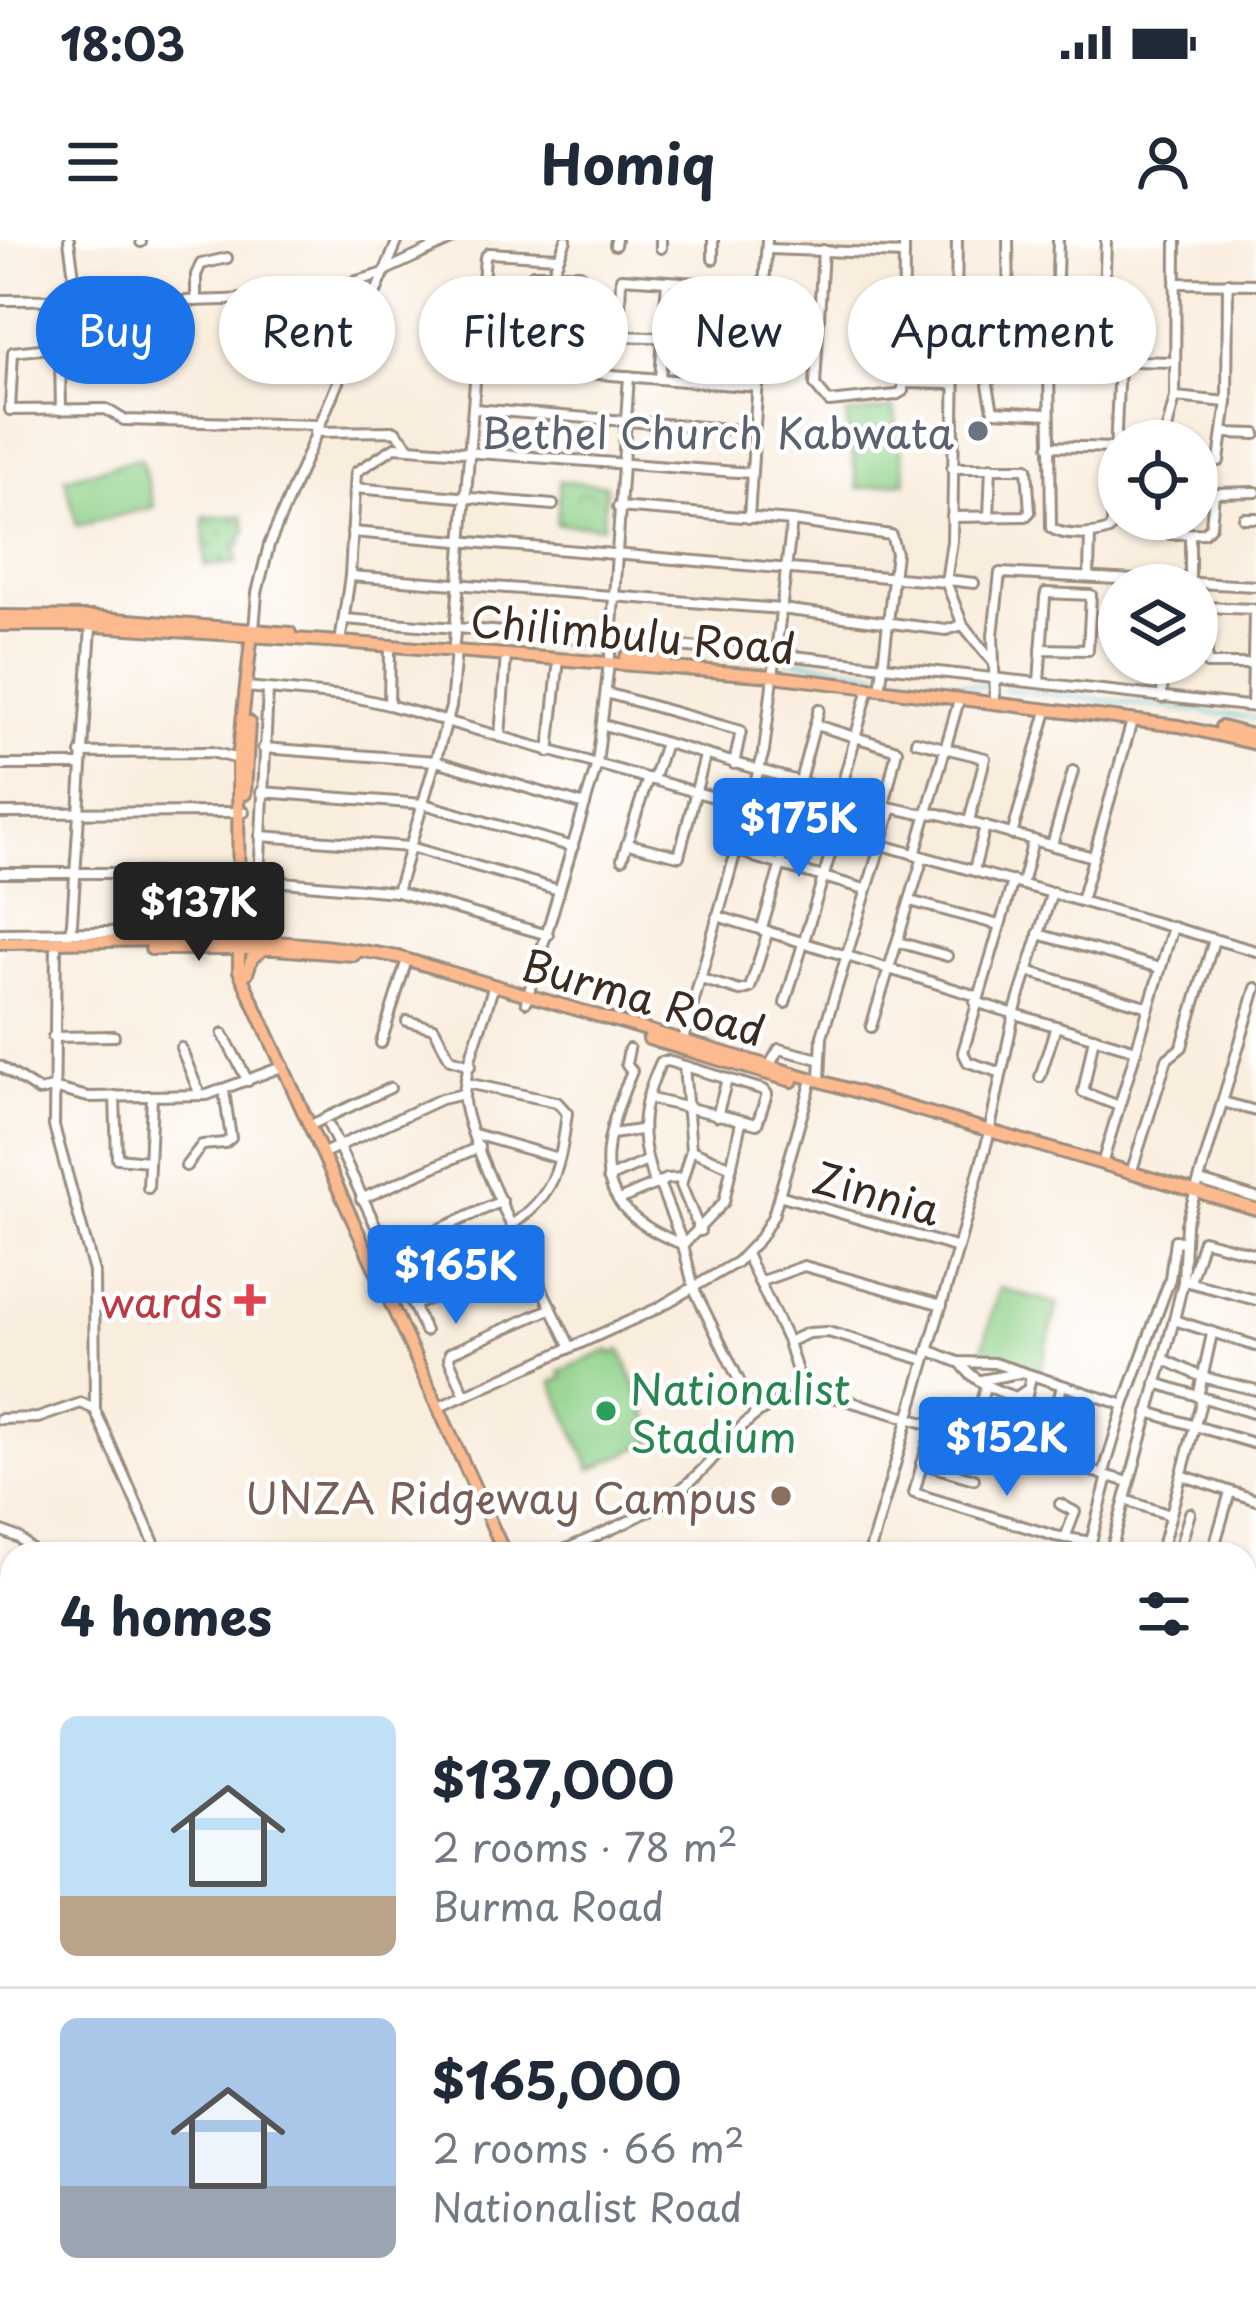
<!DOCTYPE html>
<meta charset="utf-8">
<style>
:root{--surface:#fff;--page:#f2f2f3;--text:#1f2937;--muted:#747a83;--line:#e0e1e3;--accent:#1a73e8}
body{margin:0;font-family:"Playpen Sans",sans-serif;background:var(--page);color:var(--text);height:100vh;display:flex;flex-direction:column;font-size:45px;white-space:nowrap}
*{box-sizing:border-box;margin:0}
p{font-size:39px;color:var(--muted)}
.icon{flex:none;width:66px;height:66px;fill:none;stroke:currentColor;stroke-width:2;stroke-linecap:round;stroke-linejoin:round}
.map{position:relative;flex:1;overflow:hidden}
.drawer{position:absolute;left:0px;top:1302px;width:1257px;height:768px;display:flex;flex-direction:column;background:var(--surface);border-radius:36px 36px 0 0;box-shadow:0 3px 9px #0004}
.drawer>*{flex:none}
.hud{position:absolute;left:36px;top:36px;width:1185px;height:108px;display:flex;gap:24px}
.buttons{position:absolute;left:1098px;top:180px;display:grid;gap:24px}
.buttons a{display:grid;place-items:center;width:120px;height:120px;border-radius:50%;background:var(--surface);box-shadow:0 3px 9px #0004;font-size:60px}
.price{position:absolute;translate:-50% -102px;padding:0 27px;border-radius:12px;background:var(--accent);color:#fff;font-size:39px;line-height:78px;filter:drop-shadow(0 3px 6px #0008)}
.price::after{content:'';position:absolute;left:50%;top:72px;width:36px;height:27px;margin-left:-18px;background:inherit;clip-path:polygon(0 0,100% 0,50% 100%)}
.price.current{background:#222;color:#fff}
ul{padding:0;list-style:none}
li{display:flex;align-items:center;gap:36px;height:300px;padding:0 60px}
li+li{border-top:3px solid var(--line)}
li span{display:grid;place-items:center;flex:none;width:336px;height:240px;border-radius:18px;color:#555}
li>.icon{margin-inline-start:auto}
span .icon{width:144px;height:144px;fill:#fffc;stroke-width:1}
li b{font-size:51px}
h2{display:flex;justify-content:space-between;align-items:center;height:144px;padding:0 60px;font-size:51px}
.tag{padding:0 42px;border-radius:54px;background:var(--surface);box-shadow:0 3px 9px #0004;font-size:42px;line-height:108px}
.tag.current{background:var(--accent);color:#fff}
.status{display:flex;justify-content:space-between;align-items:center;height:84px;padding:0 60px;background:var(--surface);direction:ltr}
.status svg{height:33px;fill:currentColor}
header{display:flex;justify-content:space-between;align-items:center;height:156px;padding:0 60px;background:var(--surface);font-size:54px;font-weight:700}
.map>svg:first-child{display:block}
.grass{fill:url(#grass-dots);stroke:#657e54;stroke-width:3}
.park{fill:url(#park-crowns);stroke:#657e54;stroke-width:3}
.pitch{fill:#8fd189;stroke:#657e54;stroke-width:3}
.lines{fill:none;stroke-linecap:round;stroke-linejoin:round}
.stream{stroke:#5ac5d4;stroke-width:3}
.minor-casing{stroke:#9a8c7e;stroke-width:14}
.major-casing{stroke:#9a8c7e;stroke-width:16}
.minor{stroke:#fff;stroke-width:8}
.major{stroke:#fcba8e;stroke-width:10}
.worship-dot{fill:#6b7280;stroke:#fff;stroke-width:4.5}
.health-dot{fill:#e0444e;stroke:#fff;stroke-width:4.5}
.leisure-dot{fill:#2e9e5b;stroke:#fff;stroke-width:4.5}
.education-dot{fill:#8d6e63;stroke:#fff;stroke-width:4.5}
.labels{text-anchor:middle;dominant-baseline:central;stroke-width:9;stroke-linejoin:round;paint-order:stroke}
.worship-label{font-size:42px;fill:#5b616d;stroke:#fff;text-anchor:end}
.street-label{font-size:42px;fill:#3b2a1e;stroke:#fff}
.health-label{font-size:42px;fill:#be3a42;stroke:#fff;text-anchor:end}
.leisure-label{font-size:42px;fill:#27864d;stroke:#fff;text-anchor:start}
.education-label{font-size:42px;fill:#785e54;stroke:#fff;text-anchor:end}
</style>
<div class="status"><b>18:03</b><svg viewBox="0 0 49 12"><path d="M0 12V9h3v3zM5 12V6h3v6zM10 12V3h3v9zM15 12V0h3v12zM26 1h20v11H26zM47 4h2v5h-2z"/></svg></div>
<header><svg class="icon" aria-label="menu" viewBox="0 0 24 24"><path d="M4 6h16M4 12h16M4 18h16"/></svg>Homiq<svg class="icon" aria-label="person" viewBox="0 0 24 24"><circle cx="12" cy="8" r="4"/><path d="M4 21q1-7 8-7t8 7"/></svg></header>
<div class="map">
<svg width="1256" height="2070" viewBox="0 0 1256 2070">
<defs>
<pattern id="grass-dots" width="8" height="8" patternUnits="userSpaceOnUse" patternTransform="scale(3)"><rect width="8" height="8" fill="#8fd189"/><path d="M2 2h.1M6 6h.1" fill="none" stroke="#76aa6f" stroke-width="1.8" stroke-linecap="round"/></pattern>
<pattern id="park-crowns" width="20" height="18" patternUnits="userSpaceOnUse" patternTransform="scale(3)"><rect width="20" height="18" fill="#8fd189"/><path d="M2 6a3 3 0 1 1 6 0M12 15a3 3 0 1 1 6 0" fill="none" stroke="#76aa6f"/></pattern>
</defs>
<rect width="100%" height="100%" fill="#fff"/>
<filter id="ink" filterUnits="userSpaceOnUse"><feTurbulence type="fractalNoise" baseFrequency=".00833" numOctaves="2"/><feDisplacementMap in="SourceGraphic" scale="24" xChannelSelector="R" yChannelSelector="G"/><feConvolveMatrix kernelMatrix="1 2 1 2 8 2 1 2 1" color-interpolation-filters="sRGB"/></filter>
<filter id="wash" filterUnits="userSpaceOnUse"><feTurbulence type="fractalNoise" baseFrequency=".004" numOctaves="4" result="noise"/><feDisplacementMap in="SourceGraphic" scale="48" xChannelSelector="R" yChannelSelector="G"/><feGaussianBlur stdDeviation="2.7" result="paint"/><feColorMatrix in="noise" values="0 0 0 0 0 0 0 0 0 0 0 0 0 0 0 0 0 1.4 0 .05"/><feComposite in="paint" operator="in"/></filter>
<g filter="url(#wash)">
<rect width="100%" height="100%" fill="#f9eddd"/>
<polygon class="grass" points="243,276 246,292 241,295 241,305 236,307 237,323 205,326 204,277"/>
<polygon class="park" points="560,241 606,245 603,286 557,284"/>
<g class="pitch">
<polygon points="894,168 906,241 858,249 846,175"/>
<polygon points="141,218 154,267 77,286 65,238"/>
<polygon points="999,1048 1058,1064 1040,1131 981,1115"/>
<polygon points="610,1110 612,1114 621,1110 658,1199 591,1229 552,1142 563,1138 560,1131"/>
</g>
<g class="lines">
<g class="stream">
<polyline points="785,419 878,432"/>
<polyline points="892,435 990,447"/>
<polyline points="1004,449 1247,477"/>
<polyline points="1251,478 1256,479"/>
</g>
</g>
</g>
<g filter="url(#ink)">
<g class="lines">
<g class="minor-casing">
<g id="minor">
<polyline points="69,0 77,58"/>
<polyline points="1008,0 1009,71 1119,71 1127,67 1130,55"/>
<polyline points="141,2 141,0"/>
<polyline points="615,5 616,0"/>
<polyline points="661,8 661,0"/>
<polyline points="768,9 904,14"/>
<polyline points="823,10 815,145 829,162 896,155 903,151 904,0"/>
<polyline points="713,19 713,0"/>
<polyline points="386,30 451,0"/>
<polyline points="553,32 566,0"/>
<polygon points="621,38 713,44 716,49 712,99 619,96"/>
<polyline points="1175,43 1256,44"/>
<path d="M0,60C128,57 257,74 381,34"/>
<polyline points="196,61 196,35 201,24 227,18"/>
<polyline points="1056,72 1058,0"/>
<polyline points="60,117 50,108 13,112 10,170 106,169 124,180 318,185"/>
<path d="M1049,121L1051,288C1065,297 1093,296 1109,290L1112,284L1119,121"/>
<polyline points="1102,121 1106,0"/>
<polyline points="478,124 758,147"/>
<polyline points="903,128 869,122 869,64 906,63"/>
<polyline points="526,129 533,34 580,34 576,92 529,90"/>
<polyline points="660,139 667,41"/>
<polyline points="903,143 954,144"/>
<polyline points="1175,157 1227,162"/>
<polyline points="474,169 754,191"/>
<polyline points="61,170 60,117 68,111 67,93"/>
<polyline points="1048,174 993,171 988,145 996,122 1004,118 1174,122"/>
<polyline points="315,192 395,191 409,206"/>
<polyline points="1225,193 1256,194"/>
<polyline points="1164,201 1175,157 1176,0"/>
<polyline points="1049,206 1115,208"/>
<polyline points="1219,221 1227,162 1228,43"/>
<polyline points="355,248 553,265"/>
<polyline points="618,267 792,281 891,295 896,313 881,443"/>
<polyline points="952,277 1026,276 1030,272 1027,228 952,228"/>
<polyline points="989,277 991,227"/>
<polyline points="749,278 767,0"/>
<polyline points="1244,278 1256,278"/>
<polyline points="1161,279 1162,287 1170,294 1204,293 1211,286 1214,253 1256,252"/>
<polyline points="352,292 946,342 952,301 957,0"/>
<polyline points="1089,335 1090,294"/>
<polyline points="350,336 781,369 946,390 963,385"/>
<polyline points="948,340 974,343"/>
<polyline points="946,342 963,385 992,421"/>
<polyline points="1190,343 1190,294"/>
<polyline points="345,379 775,414 1256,467"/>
<polyline points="254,390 257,353 269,305 398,0"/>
<polyline points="341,396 350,336 356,232 395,207 751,233"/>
<polyline points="454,404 485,17 489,13 557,17"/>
<polyline points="610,416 629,136"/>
<polyline points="1134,423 1163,424"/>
<polyline points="1039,442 1045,357 1046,353 1091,355 1088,410 1041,409"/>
<polyline points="246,447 354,457 389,465 1256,711"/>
<polyline points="606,453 741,491 734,524"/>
<polyline points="995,457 993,395 1000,333 1256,346"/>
<polyline points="1162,458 1163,423"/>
<polyline points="389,465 390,406"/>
<polyline points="1252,466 1254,372 1253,369 1206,367 1207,424 1253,424"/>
<polyline points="604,485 884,566 916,573 940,574 1093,617"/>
<polyline points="816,485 897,510 884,566"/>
<polyline points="500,497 506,415"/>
<polyline points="916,501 985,518 969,582"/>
<polyline points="263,508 436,521 585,565"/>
<polyline points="549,512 559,419"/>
<polyline points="81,513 211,512 239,519"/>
<polyline points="0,525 80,525"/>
<polyline points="653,540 665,503"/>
<polyline points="800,541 819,469"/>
<polyline points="261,552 424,564 573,607"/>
<polyline points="840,553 869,448"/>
<polyline points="0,573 244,572"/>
<polyline points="807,584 816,546"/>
<polyline points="1012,595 1047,471"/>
<polyline points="260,596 410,607 559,650"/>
<polyline points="628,604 679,616 705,516"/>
<polyline points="1052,605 1073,531"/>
<polyline points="737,609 757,618 865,649"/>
<polyline points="915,615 959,460"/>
<polyline points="622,619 648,538"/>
<polyline points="974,630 985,586"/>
<polyline points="0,633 242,633"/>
<polyline points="238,638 397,652 548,695"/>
<polyline points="259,640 268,449"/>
<polyline points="1022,644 1033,600"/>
<polyline points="397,652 451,467 456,410"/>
<polyline points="910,661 999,685"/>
<polyline points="1081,661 1132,481"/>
<polyline points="717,676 977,756"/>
<polyline points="762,688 794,580"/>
<polyline points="0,693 205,691 222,672 223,633"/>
<polyline points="1038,694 1160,728"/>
<polyline points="56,702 54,886 94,1032 95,1170 159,1314"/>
<polyline points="67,702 72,683 91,386"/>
<polyline points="898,702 947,716"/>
<polyline points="1027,731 1149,767"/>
<polyline points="701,739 740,751 750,748 768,691"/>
<path d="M493,747C484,782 466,819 464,856C461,893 549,1062 570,1106"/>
<polyline points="526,762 597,524 609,423"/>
<polyline points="975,762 1136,810"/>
<polyline points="785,763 848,556"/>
<polyline points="407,781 434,788 450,819 471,825"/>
<polyline points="871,787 923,617"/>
<polyline points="223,794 248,841"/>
<polyline points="53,797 114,796"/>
<polyline points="1094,797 1083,852 1119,866"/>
<polyline points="683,800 764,511 792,281"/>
<polyline points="381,803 405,726"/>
<polyline points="181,808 200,855"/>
<path d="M629,809L626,824L632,831C598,913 586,967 682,1004"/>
<polyline points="0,826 39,851 53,848 88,857 207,855 284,826"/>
<polyline points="684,826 691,910 681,945 700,991"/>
<polyline points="769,826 779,809 819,819"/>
<polyline points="999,832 968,822 963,812 1013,641"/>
<polyline points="1040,837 1056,786"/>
<polyline points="820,840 822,796 892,568"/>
<path d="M466,843L557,862L567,873C560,925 557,953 513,984"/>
<polyline points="115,856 117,918 148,921"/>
<path d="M647,858L757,884L767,854L764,850L668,821L661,822C639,869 638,897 655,945"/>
<polyline points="1223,862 1256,871"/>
<polyline points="717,876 727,839"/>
<polyline points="315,883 390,848"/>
<polyline points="329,886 425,1091"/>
<polyline points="474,894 558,918"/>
<polyline points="612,894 640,890"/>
<polyline points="691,910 732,927"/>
<polyline points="328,911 441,859 464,854"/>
<polyline points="1102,924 1173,687"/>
<polyline points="186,926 202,905 225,903 231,898 224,851"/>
<polyline points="1131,933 1167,819 1182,807 1184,799 1214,700"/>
<polyline points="608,938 647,921"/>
<polyline points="1200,941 1256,958"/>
<polyline points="659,943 683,1005 694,1049 755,1173"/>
<polyline points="148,948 152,856"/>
<polyline points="779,955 958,1008"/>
<polyline points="361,959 479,907"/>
<polyline points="619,960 667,939 682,938"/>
<polyline points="683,1005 724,962 741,882"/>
<polyline points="387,1013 502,961"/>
<polyline points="746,1014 788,1102 804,1154"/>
<polyline points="759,1042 804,1026 942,1065"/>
<polyline points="1188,1042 1256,1060"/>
<polyline points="1190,1042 1203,1000 1256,1014"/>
<polyline points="413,1066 527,1014"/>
<polyline points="1174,1080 1256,1106"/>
<polyline points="788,1102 808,1093 828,1092 925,1120"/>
<polyline points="928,1110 958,1122 994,1123 1124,1165 1170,1039 1175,1000 1183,1002"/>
<polyline points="1163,1119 1202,1137 1256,1150"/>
<path d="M961,1123C973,1141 995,1151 1016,1157L1028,1149"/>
<polyline points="1031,1136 1020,1189 1048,1198"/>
<polyline points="981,1140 1019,1133"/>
<polyline points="1156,1143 1256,1174"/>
<polyline points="465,1155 449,1119 450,1113 552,1068"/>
<polyline points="1198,1157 1212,1094"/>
<polyline points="439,1167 656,1069 737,1022 760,998 773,976 812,840"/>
<polyline points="1148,1172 1256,1204"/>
<polyline points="0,1179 38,1178 81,1163 94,1169"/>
<polyline points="933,1185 914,1253 1055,1296 1091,1302 1108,1236"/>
<polyline points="980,1199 978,1173 986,1144"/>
<polyline points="1036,1215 1049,1196 1062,1146"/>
<polyline points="921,1223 974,1239"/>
<polyline points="1103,1235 1124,1165"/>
<polyline points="1184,1236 1256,1260"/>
<polyline points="1125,1260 1170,1275"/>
<polyline points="1060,1264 1075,1272 1065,1298"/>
<polyline points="0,1290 19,1298 36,1314"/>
<polyline points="1178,1313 1190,1273"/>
<path d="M555,1314C594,1296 637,1281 672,1256C737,1210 743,1145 838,1158L1129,1242"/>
<polyline points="869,1314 958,1008 988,898 1014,774 1052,652"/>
<polyline points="1110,1314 1174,1080 1183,1042 1186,984 1256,748"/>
<polyline points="1180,1314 1162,1307 1202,1159"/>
<polyline points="1212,1314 1230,1252"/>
<polyline points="1245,1373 1256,1338"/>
<polyline points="1245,1380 1256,1384"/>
<polyline points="0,1395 12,1394"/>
<polyline points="0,1501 12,1501"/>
<polyline points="1245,1516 1256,1523"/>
<polyline points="0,1716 2,2070"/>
<polyline points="1245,2026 1256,2038"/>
<polyline points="538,2058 552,2070"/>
<polyline points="743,2058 758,2070"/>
<polyline points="1022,2058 1032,2070"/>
<polyline points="97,2070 112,2058"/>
<polyline points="622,2070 632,2058"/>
</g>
</g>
<g class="major-casing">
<g id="major">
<polyline points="0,376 91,377 290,393"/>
<polyline points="0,385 82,385 341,402 773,436 1179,486 1256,504"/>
<polyline points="252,392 238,519 239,731 505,1314"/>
<polyline points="626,417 667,420"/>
<polyline points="1221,487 1256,496"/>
<polyline points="245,554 249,482"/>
<path d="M0,703C133,702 267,691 398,717L1256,969"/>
<polyline points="151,709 275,709 354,715"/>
<polyline points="247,733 252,718 262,710"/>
<polyline points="649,799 792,841"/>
<polyline points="7,1644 3,1634 8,1624"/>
<polyline points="1245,1706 1256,1708"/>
<polyline points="1245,1810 1256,1820"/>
<polyline points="1245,1850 1256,1838"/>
<polyline points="780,2058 784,2070"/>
<polyline points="1001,2070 1015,2058"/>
</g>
</g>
<use href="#minor" class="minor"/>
<use href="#major" class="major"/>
</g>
</g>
<circle class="worship-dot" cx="978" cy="191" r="12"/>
<path class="health-dot" d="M244 1042h12v12h12v12h-12v12h-12v-12h-12v-12h12z"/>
<circle class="leisure-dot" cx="606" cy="1171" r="12"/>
<circle class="education-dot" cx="781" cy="1256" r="12"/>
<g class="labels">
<g class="worship-label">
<text x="954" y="191">Bethel Church Kabwata</text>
</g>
<g class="street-label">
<text transform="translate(633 393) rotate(5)">Chilimbulu Road</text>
<text transform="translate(644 756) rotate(16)">Burma Road</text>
<text transform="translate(877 952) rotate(16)">Zinnia</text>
</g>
<g class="health-label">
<text x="223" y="1060">wards</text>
</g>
<g class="leisure-label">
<text x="630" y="1147">Nationalist<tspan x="630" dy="48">Stadium</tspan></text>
</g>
<g class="education-label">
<text x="757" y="1256">UNZA Ridgeway Campus</text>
</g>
</g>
</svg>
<div class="buttons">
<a><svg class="icon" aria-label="locate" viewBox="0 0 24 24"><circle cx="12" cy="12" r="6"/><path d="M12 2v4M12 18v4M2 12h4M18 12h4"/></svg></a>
<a><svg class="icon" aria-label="layers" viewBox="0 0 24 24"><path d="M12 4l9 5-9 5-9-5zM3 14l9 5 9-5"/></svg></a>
</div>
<b class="price" style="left:799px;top:640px">$175K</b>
<b class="price current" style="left:199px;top:724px">$137K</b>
<b class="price" style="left:456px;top:1087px">$165K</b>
<b class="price" style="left:1007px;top:1259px">$152K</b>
<div class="hud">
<a class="tag current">Buy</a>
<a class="tag">Rent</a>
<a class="tag">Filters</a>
<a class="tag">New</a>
<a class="tag">Apartment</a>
</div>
<section class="drawer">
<h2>4 homes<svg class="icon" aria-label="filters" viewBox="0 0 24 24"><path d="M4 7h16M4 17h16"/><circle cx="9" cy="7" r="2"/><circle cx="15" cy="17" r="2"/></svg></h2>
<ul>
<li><span style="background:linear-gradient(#bfe0f5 75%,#b9a48a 0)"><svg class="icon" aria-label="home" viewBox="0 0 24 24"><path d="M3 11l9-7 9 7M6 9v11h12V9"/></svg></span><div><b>$137,000</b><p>2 rooms · 78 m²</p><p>Burma Road</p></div></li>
<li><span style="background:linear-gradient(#a9c7e8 70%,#9aa5b1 0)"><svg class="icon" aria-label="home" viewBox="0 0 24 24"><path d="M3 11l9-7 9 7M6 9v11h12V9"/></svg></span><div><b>$165,000</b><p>2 rooms · 66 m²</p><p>Nationalist Road</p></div></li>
</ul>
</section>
</div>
